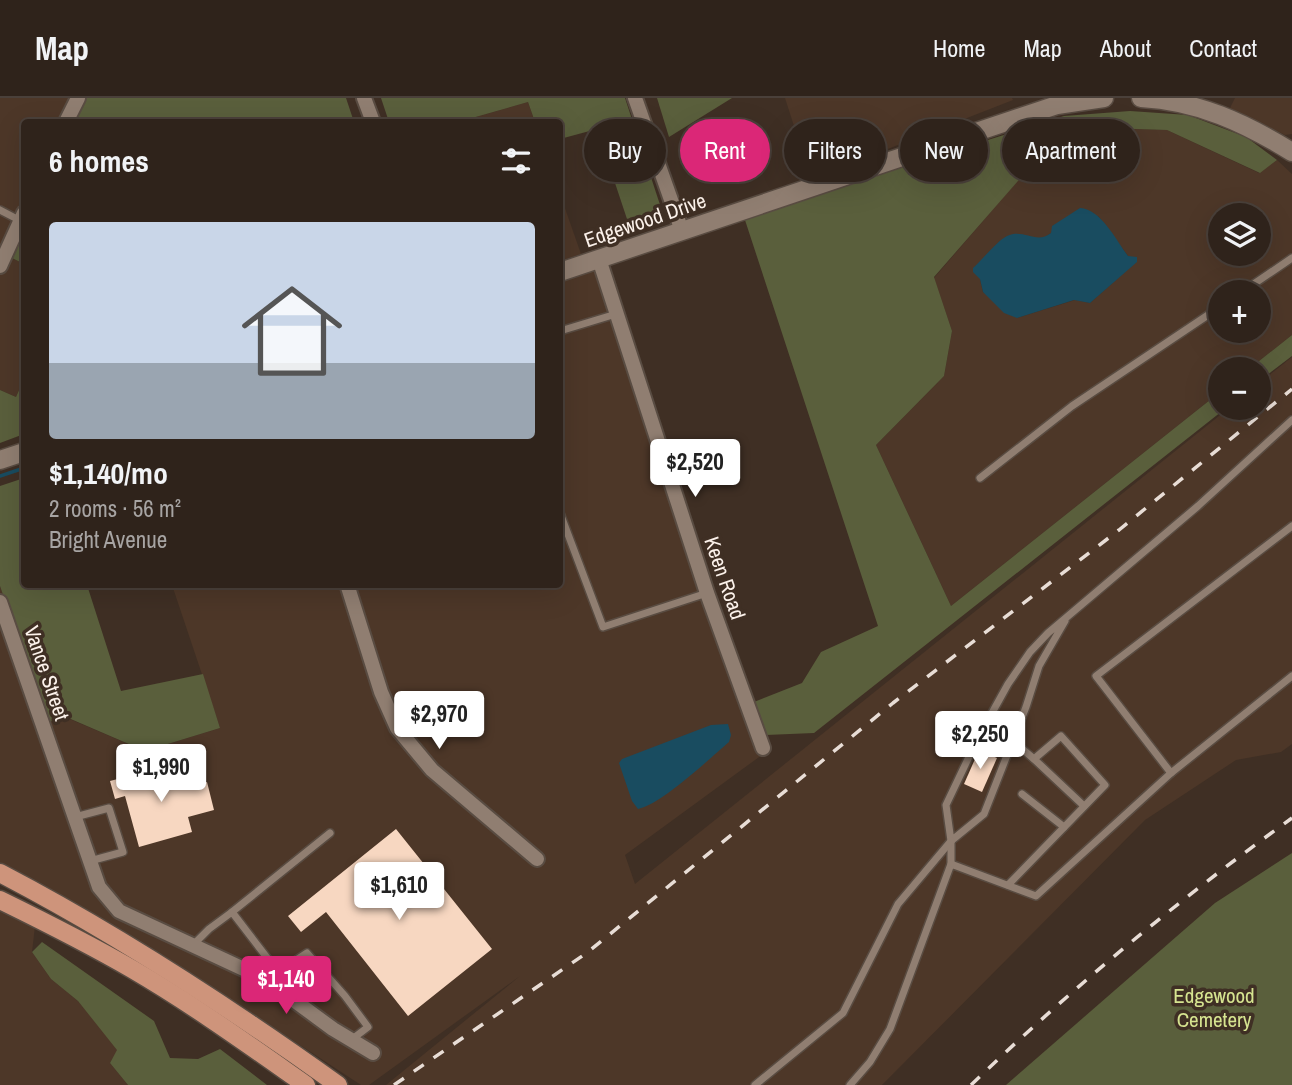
<!DOCTYPE html>
<meta charset="utf-8">
<style>
:root{--surface:#2f231b;--page:#372b24;--text:#f1f3f6;--muted:#a7a4a3;--line:#4a403a;--accent:#db2777}
body{margin:0;font-family:"Archivo Narrow",sans-serif;background:var(--page);color:var(--text);height:100vh;display:flex;flex-direction:column;font-size:26px;white-space:nowrap}
*{box-sizing:border-box;margin:0}
p{font-size:23px;color:var(--muted)}
.icon{flex:none;width:38px;height:38px;fill:none;stroke:currentColor;stroke-width:2;stroke-linecap:round;stroke-linejoin:round}
.map{position:relative;flex:1;overflow:hidden}
.drawer{position:absolute;left:21px;top:21px;width:542px;height:469px;display:flex;flex-direction:column;background:var(--surface);border-radius:7px;box-shadow:0 7px 28px #0002,0 0 0 2px var(--line)}
.drawer>*{flex:none}
.hud{position:absolute;left:584px;top:21px;width:602px;height:63px;display:flex;gap:14px}
.tools{position:absolute;left:1208px;top:105px;display:grid;gap:14px}
.tools a{display:grid;place-items:center;width:63px;height:63px;border-radius:50%;background:var(--surface);box-shadow:0 7px 28px #0002,0 0 0 2px var(--line);font-size:35px}
.price{position:absolute;translate:-50% -60px;padding:0 16px;border-radius:7px;background:#fff;color:#222;font-size:23px;line-height:46px;filter:drop-shadow(0 2px 4px #0008)}
.price::after{content:'';position:absolute;left:50%;top:42px;width:21px;height:16px;margin-left:-10px;background:inherit;clip-path:polygon(0 0,100% 0,50% 100%)}
.price.on{background:var(--accent);color:#fff}
ul{padding:0;list-style:none}
li{display:grid;align-content:center;gap:14px;height:371px;padding:0 28px}
li+li{border-top:2px solid var(--line)}
li span{display:grid;place-items:center;height:217px;border-radius:7px;color:#555}
li>.icon{margin-inline-start:auto}
span .icon{width:126px;height:126px;fill:#fffc;stroke-width:1}
li b{font-size:30px}
h2{display:flex;justify-content:space-between;align-items:center;height:84px;padding:0 28px;font-size:30px}
.chip{padding:0 24px;border-radius:32px;background:var(--surface);box-shadow:0 7px 28px #0002,0 0 0 2px var(--line);font-size:24px;line-height:63px}
.chip.on{background:var(--accent);color:#fff}
header{display:flex;align-items:center;gap:42px;box-sizing:border-box;height:98px;padding:0 35px;background:var(--surface);border-bottom:2px solid var(--line)}
header strong{font-size:33px}
nav{display:flex;gap:38px;margin-inline-start:auto;font-size:24px}
.map>svg:first-child{display:block}
.built{fill:#4d3728;fill-rule:evenodd}
.green{fill:#5a5f3c}
.water{fill:#194c60}
.lines{fill:none;stroke-linecap:round;stroke-linejoin:round}
.stream{stroke:#194c60;stroke-width:3.5}
.building{fill:#f7d7c1}
.service-casing{stroke:#594c42;stroke-width:10}
.minor-casing{stroke:#594c42;stroke-width:18}
.tertiary-casing{stroke:#594c42;stroke-width:21}
.primary-casing{stroke:#594c42;stroke-width:21}
.service{stroke:#907e71;stroke-width:7}
.minor{stroke:#907e71;stroke-width:14}
.tertiary{stroke:#907e71;stroke-width:18}
.primary{stroke:#ce947b;stroke-width:18}
.rail{stroke:#e8ddd6;stroke-width:3.5;stroke-dasharray:12 12;stroke-linecap:butt}
.labels{text-anchor:middle;dominant-baseline:central;stroke-width:7;stroke-linejoin:round;paint-order:stroke}
.street-label{font-size:21px;fill:#fcf2eb;stroke:#3f2f24}
.park-label{font-size:21px;fill:#d6e490;stroke:#3f2f24}
</style>
<header>
<strong>Map</strong>
<nav><a>Home</a><a>Map</a><a>About</a><a>Contact</a></nav>
</header>
<div class="map">
<svg width="1292" height="987" viewBox="0 0 1292 987">
<rect width="100%" height="100%" fill="#3f2f24"/>
<g class="built">
<polygon points="0,0 83,0 72,24 24,24 24,127 10,159 24,166 24,281 16,299 0,292"/>
<polygon points="785,0 1012,0 1013,2 811,81"/>
<polygon points="1235,0 1292,0 1292,36 1285,37 1230,10"/>
<polygon points="528,4 535,24 458,24"/>
<path d="M1104,30L1167,32L1259,75L1277,62L1292,76V237L1249,271H1220V294L951,508L876,347L944,278L952,233L934,180L1052,43ZM1220,117H1258V156H1220ZM1098,118L1128,158L1137,163L1090,205L1075,202L1017,220L983,194L980,181L1032,141L1044,140L1051,135ZM1220,194H1258V233H1220Z"/>
<polygon points="560,96 581,156 560,163"/>
<polygon points="595,168 770,651 625,757 635,786 1229,310 1258,310 1258,286 1292,259 1292,646 1281,654 1236,662 1145,722 882,987 386,987 520,878 369,987 361,987 164,858 0,765 0,488 46,625 65,619 145,653 220,630 172,487 560,486 560,180"/>
<polygon points="0,811 35,828 32,854 51,881 78,903 118,952 110,965 128,987 0,987"/>
</g>
<g class="green">
<polygon points="83,0 346,0 354,24 72,24"/>
<polygon points="381,0 625,0 664,119 631,133 597,31 560,41 560,24 535,24 528,4 458,24 389,24"/>
<polygon points="657,0 732,0 669,39"/>
<polygon points="1130,13 1188,17 1246,39 1277,62 1260,75 1167,32 1104,30 1053,43 934,179 952,233 944,278 876,347 951,508 1220,294 1220,310 1226,310 814,635 766,637 754,604 802,585 821,554 878,528 744,119 1064,18"/>
<polygon points="24,127 24,166 10,159"/>
<polygon points="1292,237 1292,258 1258,284 1258,271 1249,271"/>
<polygon points="24,281 24,336 0,345 0,292 16,299"/>
<polygon points="24,380 24,486 87,487 121,593 203,576 220,630 145,653 66,619 46,625 0,488 0,388"/>
<polygon points="1292,755 1292,987 1006,987 1215,805"/>
<polygon points="42,844 154,923 170,960 198,961 220,951 267,987 128,987 110,965 117,952 78,903 51,881 32,854"/>
</g>
<g class="water">
<path d="M1080,110C1101,111 1116,142 1128,158L1137,159V164L1090,205L1074,202L1017,220L1004,215L983,194L980,181L973,174V170C982,162 997,143 1007,138C1024,130 1036,147 1051,135L1052,128Z"/>
<path d="M728,626L731,637L729,644C709,661 662,706 638,711L632,703L619,665L622,661L711,627Z"/>
</g>
<g class="lines">
<polyline class="stream" points="0,378 24,370"/>
</g>
<g class="building">
<polygon points="979,652 997,660 982,694 964,686"/>
<polygon points="171,667 178,692 207,684 214,712 188,719 192,734 139,749 125,698 115,701 110,683"/>
<polygon points="396,731 492,851 408,918 326,814 301,834 288,818"/>
</g>
<g class="lines">
<g class="service-casing">
<g id="service">
<polyline points="0,112 21,123"/>
<polyline points="1242,194 1292,160"/>
<polyline points="560,233 616,216"/>
<polyline points="980,380 1072,308 1220,209"/>
<polyline points="560,415 603,529 707,495"/>
<polyline points="1065,523 1039,568 1026,609 984,716 951,743 946,707 977,642 1008,586 1030,554 1048,535 1198,408 1292,322"/>
<polyline points="1034,661 1084,708"/>
<polyline points="1171,675 1096,578 1292,428"/>
<polyline points="1022,696 1064,729"/>
<polyline points="75,719 109,710 123,754 90,763"/>
<polyline points="951,766 951,744"/>
<polyline points="1008,787 1105,687 1061,638 1034,661 1013,643"/>
<polyline points="232,814 330,735"/>
<polyline points="194,846 209,831 232,814 278,874 275,876"/>
<polyline points="278,874 307,855 345,898 368,929 351,942"/>
<polyline points="755,987 843,915 898,806 951,743"/>
<polyline points="850,987 870,964 890,931 951,766 1036,798 1171,675 1292,578"/>
</g>
</g>
<g class="minor-casing">
<g id="minor">
<polyline points="364,0 373,24"/>
<polyline points="635,0 682,133"/>
<polyline points="66,24 78,0"/>
<polyline points="599,161 707,495 763,650"/>
<polyline points="0,168 24,115"/>
<polyline points="347,486 381,594 397,630 432,672 537,761"/>
<polyline points="0,504 99,789 119,813 265,881 333,931 373,955"/>
</g>
</g>
<g class="tertiary-casing">
<g id="tertiary">
<path d="M1141,0C1198,3 1245,25 1292,54"/>
<polyline points="560,174 1021,19 1057,7 1104,0"/>
<polyline points="0,362 24,354"/>
</g>
</g>
<g class="primary-casing">
<g id="primary">
<path d="M0,775C119,837 229,909 338,987"/>
<path d="M0,802C45,824 89,846 132,871C192,906 249,947 306,987"/>
</g>
</g>
<use href="#service" class="service"/>
<use href="#minor" class="minor"/>
<use href="#tertiary" class="tertiary"/>
<use href="#primary" class="primary"/>
<g class="rail">
<polyline points="394,987 588,854 893,605 1119,432 1292,291"/>
<path d="M971,987C1072,890 1178,802 1292,720"/>
</g>
</g>
<g class="labels">
<g class="street-label">
<text transform="translate(645 122) rotate(-19)">Edgewood Drive</text>
<text transform="translate(725 480) rotate(71)">Keen Road</text>
<text transform="translate(47 575) rotate(71)">Vance Street</text>
</g>
<g class="park-label">
<text x="1214" y="897">Edgewood<tspan x="1214" dy="24">Cemetery</tspan></text>
</g>
</g>
</svg>
<div class="tools">
<a><svg class="icon" aria-label="layers" viewBox="0 0 24 24"><path d="M12 4l9 5-9 5-9-5zM3 14l9 5 9-5"/></svg></a>
<a>+</a>
<a>−</a>
</div>
<b class="price" style="left:695px;top:401px">$2,520</b>
<b class="price" style="left:439px;top:653px">$2,970</b>
<b class="price" style="left:980px;top:673px">$2,250</b>
<b class="price" style="left:161px;top:706px">$1,990</b>
<b class="price" style="left:399px;top:824px">$1,610</b>
<b class="price on" style="left:286px;top:918px">$1,140</b>
<div class="hud">
<a class="chip">Buy</a>
<a class="chip on">Rent</a>
<a class="chip">Filters</a>
<a class="chip">New</a>
<a class="chip">Apartment</a>
</div>
<section class="drawer">
<h2>6 homes<svg class="icon" aria-label="filters" viewBox="0 0 24 24"><path d="M4 7h16M4 17h16"/><circle cx="9" cy="7" r="2"/><circle cx="15" cy="17" r="2"/></svg></h2>
<ul>
<li><span style="background:linear-gradient(#c9d6e8 65%,#9aa5b1 0)"><svg class="icon" aria-label="home" viewBox="0 0 24 24"><path d="M3 11l9-7 9 7M6 9v11h12V9"/></svg></span><div><b>$1,140/mo</b><p>2 rooms · 56 m²</p><p>Bright Avenue</p></div></li>
</ul>
</section>
</div>
